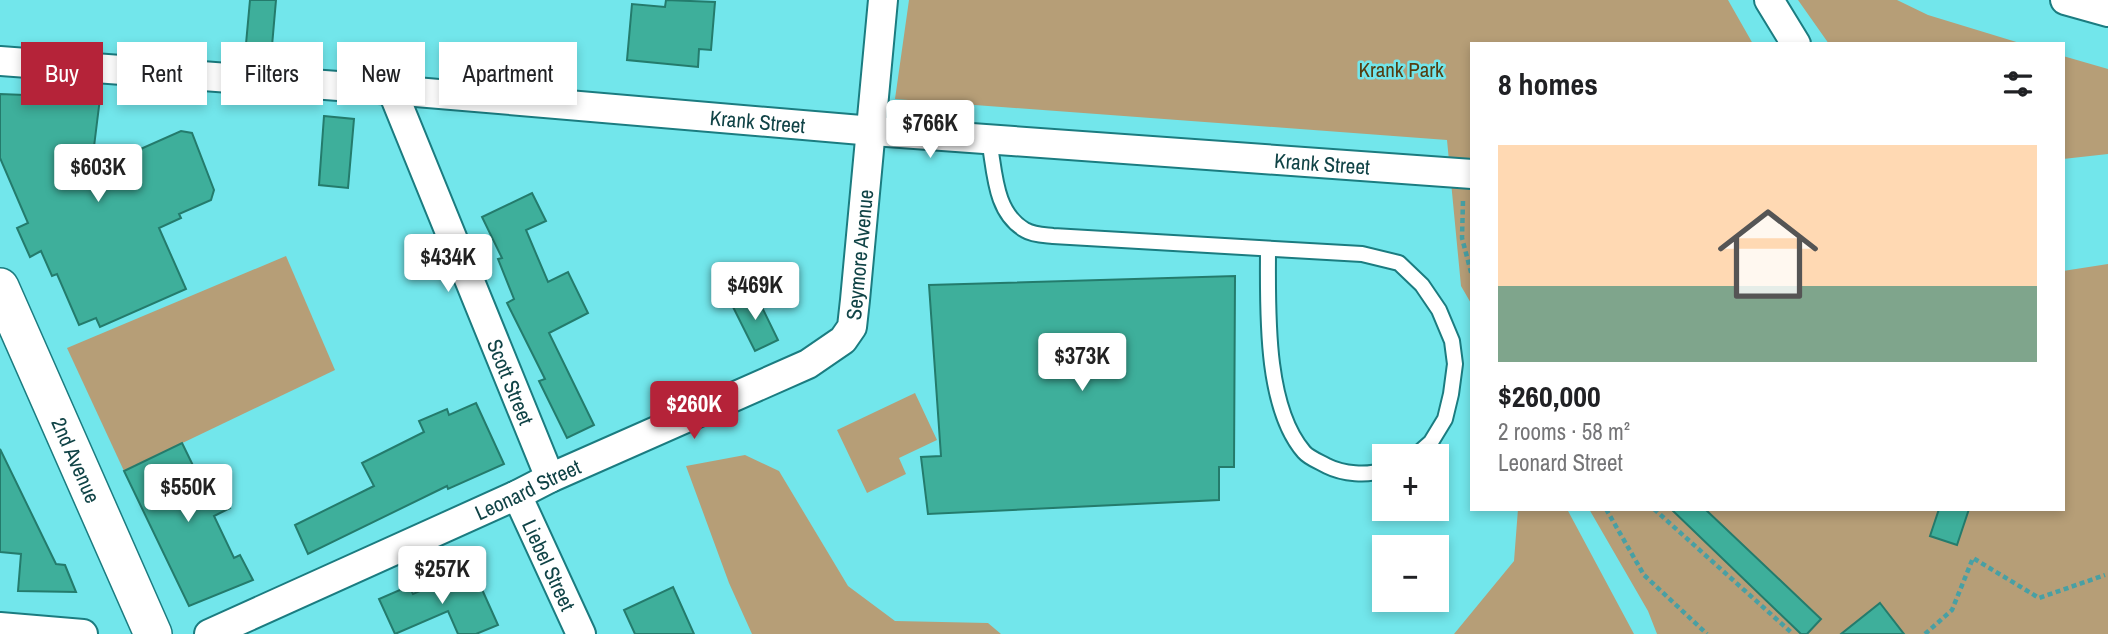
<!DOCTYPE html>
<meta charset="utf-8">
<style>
:root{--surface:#fff;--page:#f2f2f2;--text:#202124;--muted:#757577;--line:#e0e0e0;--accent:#b52339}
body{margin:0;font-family:"Archivo Narrow",sans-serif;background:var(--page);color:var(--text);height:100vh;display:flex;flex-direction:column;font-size:26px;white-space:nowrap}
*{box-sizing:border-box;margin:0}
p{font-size:23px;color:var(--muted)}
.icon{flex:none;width:38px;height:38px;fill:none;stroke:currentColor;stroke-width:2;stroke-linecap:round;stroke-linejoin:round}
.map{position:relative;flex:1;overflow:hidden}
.side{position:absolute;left:1470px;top:42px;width:595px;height:469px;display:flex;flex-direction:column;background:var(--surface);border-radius:0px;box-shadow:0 4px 10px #0003}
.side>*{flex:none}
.top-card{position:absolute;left:21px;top:42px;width:665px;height:63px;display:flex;gap:14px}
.controls{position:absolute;left:1372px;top:444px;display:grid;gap:14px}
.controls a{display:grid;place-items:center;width:77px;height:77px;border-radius:0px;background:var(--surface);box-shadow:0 4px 10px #0003;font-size:35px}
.price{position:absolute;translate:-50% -60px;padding:0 16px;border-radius:7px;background:#fff;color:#222;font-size:23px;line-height:46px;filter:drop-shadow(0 2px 4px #0008)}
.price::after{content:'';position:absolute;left:50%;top:42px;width:21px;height:16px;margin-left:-10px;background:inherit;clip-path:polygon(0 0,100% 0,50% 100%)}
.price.active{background:var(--accent);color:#fff}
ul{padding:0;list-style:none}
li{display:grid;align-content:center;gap:14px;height:371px;padding:0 28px}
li+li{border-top:2px solid var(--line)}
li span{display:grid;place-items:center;height:217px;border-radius:0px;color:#555}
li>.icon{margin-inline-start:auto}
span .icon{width:126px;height:126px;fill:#fffc;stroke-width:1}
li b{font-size:30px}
h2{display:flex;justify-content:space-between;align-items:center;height:84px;padding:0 28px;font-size:30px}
.pill{padding:0 24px;border-radius:0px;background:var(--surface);box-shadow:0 4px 10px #0003;font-size:24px;line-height:63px}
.pill.active{background:var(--accent);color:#fff}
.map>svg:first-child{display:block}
.green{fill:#b69e77}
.building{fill:#3eaf9b;stroke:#247b6c;stroke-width:2}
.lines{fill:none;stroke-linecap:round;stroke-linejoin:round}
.service-casing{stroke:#1b7c80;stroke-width:18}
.minor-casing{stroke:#1b7c80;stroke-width:32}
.tertiary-casing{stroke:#1b7c80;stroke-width:40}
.path{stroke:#48a0a4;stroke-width:4.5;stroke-dasharray:5 3.5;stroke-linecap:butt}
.service{stroke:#fff;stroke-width:14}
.minor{stroke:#fff;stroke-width:28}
.tertiary{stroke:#fff;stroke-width:37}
.labels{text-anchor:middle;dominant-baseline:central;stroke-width:5;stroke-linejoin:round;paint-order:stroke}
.park-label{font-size:21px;fill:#553d11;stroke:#72e6eb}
.street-label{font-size:21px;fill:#104346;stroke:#72e6eb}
</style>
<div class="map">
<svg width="2108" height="634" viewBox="0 0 2108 634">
<rect width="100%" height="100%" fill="#72e6eb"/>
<g class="green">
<polygon points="909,0 1728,0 1753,44 1472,44 1472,305 1461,286 1447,140 895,99"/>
<polygon points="1798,0 1897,0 1928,15 2023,44 1829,44"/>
<polygon points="2063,56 2108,69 2108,154 2063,159"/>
<polygon points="286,256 335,370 124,471 67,348"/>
<polygon points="2108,264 2108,634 1657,634 1648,611 1589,509 2063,509 2063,271"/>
<polygon points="915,393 937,440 899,458 906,474 867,493 837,430"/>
<polygon points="745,455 779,471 848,586 895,621 988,623 1001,634 752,634 729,583 686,466"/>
<polygon points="1518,509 1567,509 1634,634 1454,634 1514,561"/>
</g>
<g class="building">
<polygon points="250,0 276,0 272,46 246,44"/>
<polygon points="666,0 715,2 711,50 699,49 698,67 627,60 632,4 665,7"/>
<polygon points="0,94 100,98 91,171 181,131 192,133 214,190 211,200 179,214 181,218 159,228 186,289 100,327 96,318 79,325 57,274 52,276 41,251 30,257 17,228 28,223 0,158"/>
<polygon points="324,116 354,119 348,188 319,185"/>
<polygon points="532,193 546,221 526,230 548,282 568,272 588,313 549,333 594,425 567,438 539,381 545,379 507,303 514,299 498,259 502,258 482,217"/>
<polygon points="1235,276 1234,467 1219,467 1219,500 928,514 921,457 941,456 929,285"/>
<polygon points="755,293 778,340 755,351 732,305"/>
<polygon points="476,403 504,464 448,489 447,486 308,554 295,525 374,486 362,463 424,432 419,421 447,409 449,415"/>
<polygon points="182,443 203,486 216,480 230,508 214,516 234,558 240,555 253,580 189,606 124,471"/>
<polygon points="0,449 56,564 65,565 76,592 18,591 21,554 0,552"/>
<polygon points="1671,509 1705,509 1821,619 1807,634 1801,634"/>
<polygon points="1939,509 1969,509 1957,545 1930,536"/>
<polygon points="468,570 472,577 476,576 498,625 476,634 458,634 448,611 395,634 379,599 409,586 413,594"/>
<polygon points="673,587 694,634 635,634 624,610"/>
<polygon points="1880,603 1904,634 1841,634"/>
</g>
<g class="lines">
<g class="service-casing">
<g id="service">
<path d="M989,140C995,171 994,212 1025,230C1033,235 1044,235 1053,236L1362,254L1399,263L1422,285L1439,310L1452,341L1455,364L1451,394L1445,419L1431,442L1414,457"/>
<path d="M1268,249C1268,307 1264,406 1304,452C1309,458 1320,462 1327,466C1343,474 1367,476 1384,470"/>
</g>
</g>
<g class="minor-casing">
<g id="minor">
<polyline points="1769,0 1796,44"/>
<polyline points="2065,0 2108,12"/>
<path id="s1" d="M0,61L392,90L873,131L1472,174"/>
<path id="s2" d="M392,90L550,478"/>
<path id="s3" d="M517,495L581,634"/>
<polyline points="0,627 83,634"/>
<path id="s4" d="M209,634L517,495L550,478L808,364L843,340L852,327L855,300L883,0"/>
</g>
</g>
<g class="tertiary-casing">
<g id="tertiary">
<path id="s5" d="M0,287L153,634"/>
</g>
</g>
<g class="path">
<polyline points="1463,201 1462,238 1472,276"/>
<polyline points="1606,509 1644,575 1707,634"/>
<polyline points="1654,509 1793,634"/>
<polyline points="1925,634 1952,610 1973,558 2039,598 2105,575"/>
</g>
<use href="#service" class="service"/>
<use href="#minor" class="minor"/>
<use href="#tertiary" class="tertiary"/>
</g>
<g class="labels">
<g class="park-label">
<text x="1401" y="69">Krank Park</text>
</g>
<g class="street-label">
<text stroke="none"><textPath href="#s1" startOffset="760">Krank Street</textPath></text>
<text stroke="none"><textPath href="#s1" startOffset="1326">Krank Street</textPath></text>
<text stroke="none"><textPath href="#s4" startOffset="788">Seymore Avenue</textPath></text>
<text stroke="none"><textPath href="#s2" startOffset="315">Scott Street</textPath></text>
<text stroke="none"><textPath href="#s5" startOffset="189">2nd Avenue</textPath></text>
<text stroke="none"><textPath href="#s4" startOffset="350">Leonard Street</textPath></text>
<text stroke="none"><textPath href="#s3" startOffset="77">Liebel Street</textPath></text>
</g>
</g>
</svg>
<div class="controls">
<a>+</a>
<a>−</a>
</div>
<b class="price" style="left:930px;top:160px">$766K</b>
<b class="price" style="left:98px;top:204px">$603K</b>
<b class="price" style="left:448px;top:294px">$434K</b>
<b class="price" style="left:755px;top:322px">$469K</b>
<b class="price" style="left:1082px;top:393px">$373K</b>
<b class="price active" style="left:694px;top:441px">$260K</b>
<b class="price" style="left:188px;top:524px">$550K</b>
<b class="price" style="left:442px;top:606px">$257K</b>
<div class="top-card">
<a class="pill active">Buy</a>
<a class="pill">Rent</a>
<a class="pill">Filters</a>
<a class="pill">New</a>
<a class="pill">Apartment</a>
</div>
<section class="side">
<h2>8 homes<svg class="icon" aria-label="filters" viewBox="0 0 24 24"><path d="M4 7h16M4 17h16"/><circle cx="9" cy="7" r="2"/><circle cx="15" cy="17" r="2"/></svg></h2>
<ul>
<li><span style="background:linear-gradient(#ffd9b3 65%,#7fa58c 0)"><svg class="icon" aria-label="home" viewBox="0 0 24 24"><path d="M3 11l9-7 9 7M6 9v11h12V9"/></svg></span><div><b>$260,000</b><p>2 rooms · 58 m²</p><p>Leonard Street</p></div></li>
</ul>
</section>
</div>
